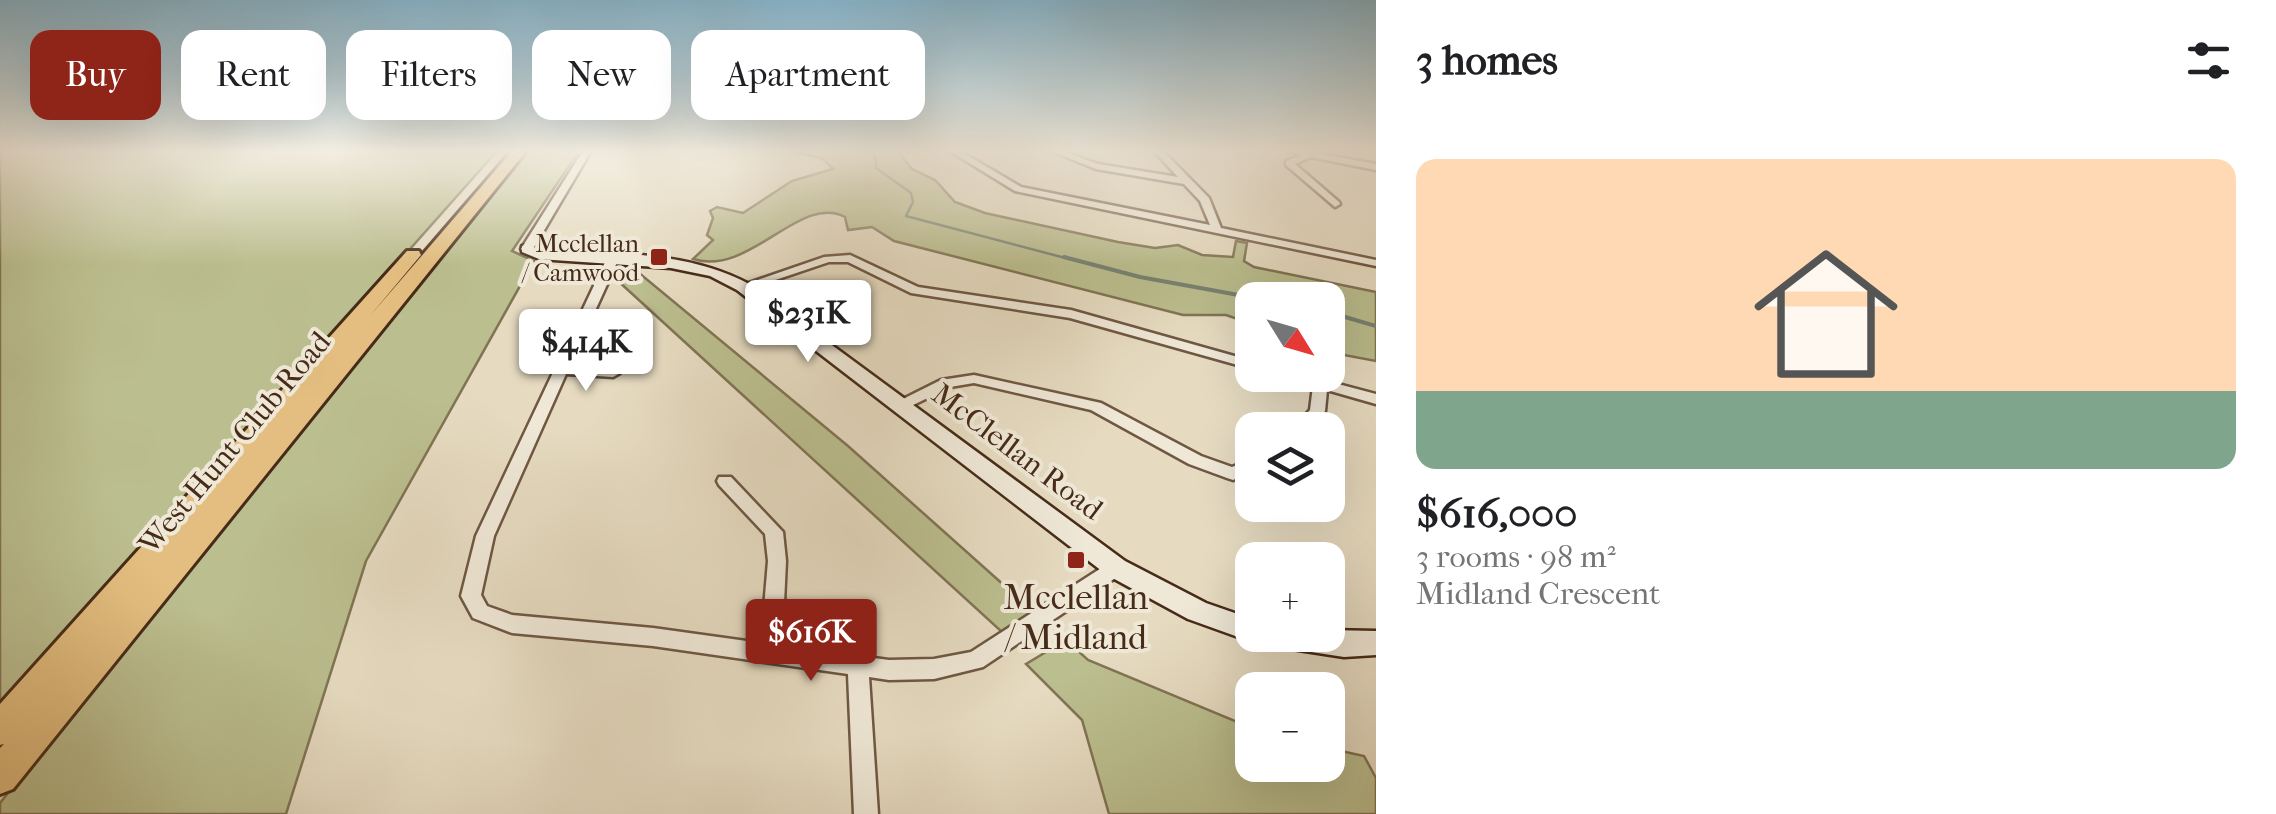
<!DOCTYPE html>
<meta charset="utf-8">
<style>
:root{--surface:#fff;--page:#f6f6f6;--text:#202124;--muted:#757577;--line:#e0e0e0;--accent:#8f2418}
body{margin:0;font-family:"IM FELL French Canon",serif;background:var(--page);color:var(--text);height:100vh;display:flex;flex-direction:column;font-size:38px;white-space:nowrap}
*{box-sizing:border-box;margin:0}
p{font-size:32px;color:var(--muted)}
.icon{flex:none;width:55px;height:55px;fill:none;stroke:currentColor;stroke-width:2;stroke-linecap:round;stroke-linejoin:round}
.map{position:relative;flex:1;overflow:hidden}
.details{display:flex;flex-direction:column;background:var(--surface);width:900px}
.details>*{flex:none}
.banner{position:absolute;left:30px;top:30px;width:950px;height:90px;display:flex;gap:20px}
.needle{width:65px;rotate:127deg}
.buttons{position:absolute;left:1235px;top:282px;display:grid;gap:20px}
.buttons a{display:grid;place-items:center;width:110px;height:110px;border-radius:20px;background:var(--surface);box-shadow:0 10px 40px #0002;font-size:50px}
.price{position:absolute;translate:-50% -85px;padding:0 22px;border-radius:10px;background:#fff;color:#222;font-size:32px;line-height:65px;filter:drop-shadow(0 2px 5px #0008)}
.price::after{content:'';position:absolute;left:50%;top:60px;width:30px;height:22px;margin-left:-15px;background:inherit;clip-path:polygon(0 0,100% 0,50% 100%)}
.price.selected{background:var(--accent);color:#fff}
ul{padding:0;list-style:none}
li{display:grid;align-content:center;gap:20px;height:530px;padding:0 40px}
li+li{border-top:2px solid var(--line)}
li span{display:grid;place-items:center;height:310px;border-radius:20px;color:#555}
li>.icon{margin-inline-start:auto}
span .icon{width:180px;height:180px;fill:#fffc;stroke-width:1}
li b{font-size:42px}
h2{display:flex;justify-content:space-between;align-items:center;height:120px;padding:0 40px;font-size:42px}
.chip{padding:0 35px;border-radius:20px;background:var(--surface);box-shadow:0 10px 40px #0002;font-size:35px;line-height:90px}
.chip.selected{background:var(--accent);color:#fff}
main{display:flex;flex:1;min-height:0}
.map>svg:first-child{display:block}
.green{fill:#bbbe8f;stroke:#817454;stroke-width:2.5}
.lines{fill:none;stroke-linecap:round;stroke-linejoin:round}
.stream-far1{stroke:#778272;stroke-width:2.5}
.stream{stroke:#778272;stroke-width:4}
.street-casing{stroke:#6f5743;stroke-width:5}
.secondary-casing{stroke:#472b19;stroke-width:5}
.primary-casing{stroke:#472b19;stroke-width:6}
.street{fill:#efe8d7;fill-rule:evenodd}
.secondary{fill:#efe8d7;fill-rule:evenodd}
.primary{fill:#e3be80;fill-rule:evenodd}
.poi-dot{fill:#8f2418;stroke:#efe8d7;stroke-width:4}
.labels{text-anchor:middle;dominant-baseline:central;stroke-width:8;stroke-linejoin:round;paint-order:stroke}
.far-poi-label{font-size:25px;fill:#472b19;stroke:#efe8d7;text-anchor:end}
.street-label{font-size:30px;fill:#472b19;stroke:#efe8d7}
.near-poi-label{font-size:35px;fill:#472b19;stroke:#efe8d7}
</style>
<main>
<div class="map">
<svg width="1376" height="814" viewBox="0 0 1376 814">
<rect width="100%" height="100%" fill="#e6dbc1"/>
<filter id="stains"><feTurbulence type="fractalNoise" baseFrequency=".002" numOctaves="4"/><feColorMatrix values="0 0 0 0 .2 0 0 0 0 .09 0 0 0 0 .02 0 0 0 .5 -.17"/></filter>
<radialGradient id="worn" r=".72"><stop offset=".6" stop-color="#630" stop-opacity="0"/><stop offset="1" stop-color="#630" stop-opacity=".3"/></radialGradient>
<g class="green">
<polygon points="0,151 497,151 0,711"/>
<polygon points="526,151 579,151 512,251 534,261 366,561 286,814 0,814 0,803"/>
<path d="M792,151H897L912,169L935,180L955,202L985,213L1118,242L1155,248L1178,245L1202,255L1233,257L1236,241L1247,243L1244,261L1254,267L1376,292V361L1328,352V300H1252V324L1226,315H1183L894,241L872,227L848,230L845,217C800,193 750,277 693,259L713,240L707,235L713,218L710,211L717,207L743,213L792,181L833,169L823,159Z"/>
<polygon points="617,268 633,268 848,446 1034,612 1003,633 617,280 609,278"/>
<polygon points="1066,640 1088,660 1252,728 1252,765 1328,765 1328,748 1364,756 1376,778 1376,814 1109,814 1082,720 1026,664"/>
</g>
<g class="lines">
<polyline class="stream-far1" points="865,151 875,155 876,168 911,193 913,202 906,216 1073,260"/>
<g class="stream">
<polyline points="1064,257 1140,277 1266,300"/>
<polyline points="1328,312 1376,326"/>
</g>
<g class="street-casing">
<g id="street">
<polygon points="583,151 591,151 533,249 531,251 523,251 521,249"/>
<polygon points="950,151 960,151 1021,187 1210,225 1200,201 1184,184 1096,169 1051,151 1062,151 1098,164 1178,177 1154,151 1163,151 1209,198 1221,228 1376,260 1376,266 1015,191"/>
<polygon points="1289,151 1305,151 1376,164 1376,170 1311,157 1295,164 1339,202 1340,204 1335,207 1286,165 1286,161 1301,155"/>
<polygon points="613,255 619,258 570,366 613,369 620,373 613,377 566,374 494,536 481,595 487,606 512,615 653,628 761,643 768,561 765,534 719,485 717,481 719,477 731,477 783,532 786,561 782,646 889,660 934,659 971,652 1109,563 1116,561 1123,563 1125,568 1123,573 983,667 934,679 889,680 869,677 878,814 854,814 848,674 653,646 512,633 473,618 461,596 476,536 607,258"/>
<polygon points="850,255 918,287 1071,310 1252,361 1252,369 1070,318 911,293 848,262 829,262 743,291 737,287 824,257"/>
<polygon points="974,375 1101,403 1201,456 1232,467 1252,459 1252,471 1233,480 1227,478 1189,464 1091,410 974,383 950,387 907,408 902,410 895,405 897,402 941,380"/>
<polygon points="1281,375 1304,375 1376,394 1376,404 1327,390 1325,411 1308,430 1291,430 1310,410 1313,386 1283,378"/>
</g>
</g>
<g class="secondary-casing">
<g id="secondary">
<path d="M527,245L542,250C611,254 686,250 749,284L1125,561L1206,603L1252,619V635H1263L1262,638L1252,642L1188,619L1107,575L737,290L710,276L671,268L539,259L522,252V246Z"/>
<polygon points="1328,630 1376,631 1376,655 1344,657 1279,647 1269,643 1265,635 1328,635"/>
</g>
</g>
<g class="primary-casing">
<polygon id="primary" points="512,151 526,151 13,789 0,794 0,748 4,744 0,745 0,704 407,251 419,251 421,255 369,317"/>
</g>
<use href="#street" class="street"/>
<use href="#secondary" class="secondary"/>
<use href="#primary" class="primary"/>
</g>
<linearGradient id="sky" x2="0" y2="1"><stop stop-color="#87b7d0"/><stop offset="0.57" stop-color="#f4efe3"/><stop offset="1" stop-color="#f4efe3" stop-opacity="0"/></linearGradient>
<rect width="1376" height="265" fill="url(#sky)"/>
<g class="poi-dot">
<rect x="649" y="247" width="20" height="20" rx="5"/>
<rect x="1066" y="550" width="20" height="20" rx="5"/>
</g>
<g class="labels">
<g class="far-poi-label">
<text x="639" y="243">Mcclellan<tspan x="639" dy="29">/ Camwood</tspan></text>
</g>
<g class="street-label">
<text transform="translate(235 443) rotate(-50)">West Hunt Club Road</text>
<text transform="translate(1017 452) rotate(37)">McClellan Road</text>
</g>
<g class="near-poi-label">
<text x="1076" y="597">Mcclellan<tspan x="1076" dy="40">/ Midland</tspan></text>
</g>
</g>
<rect width="100%" height="100%" filter="url(#stains)"/>
<rect width="100%" height="100%" fill="url(#worn)"/>
</svg>
<div class="buttons">
<a><svg class="needle" viewBox="-14 -14 28 28"><path d="M0-13l5 13h-10z" fill="#e53935"/><path d="M0 13l5-13h-10z" fill="#757577"/></svg></a>
<a><svg class="icon" aria-label="layers" viewBox="0 0 24 24"><path d="M12 4l9 5-9 5-9-5zM3 14l9 5 9-5"/></svg></a>
<a>+</a>
<a>−</a>
</div>
<b class="price" style="left:808px;top:365px">$231K</b>
<b class="price" style="left:586px;top:394px">$414K</b>
<b class="price selected" style="left:811px;top:684px">$616K</b>
<div class="banner">
<a class="chip selected">Buy</a>
<a class="chip">Rent</a>
<a class="chip">Filters</a>
<a class="chip">New</a>
<a class="chip">Apartment</a>
</div>
</div>
<section class="details">
<h2>3 homes<svg class="icon" aria-label="filters" viewBox="0 0 24 24"><path d="M4 7h16M4 17h16"/><circle cx="9" cy="7" r="2"/><circle cx="15" cy="17" r="2"/></svg></h2>
<ul>
<li><span style="background:linear-gradient(#ffd9b3 75%,#7fa58c 0)"><svg class="icon" aria-label="home" viewBox="0 0 24 24"><path d="M3 11l9-7 9 7M6 9v11h12V9"/></svg></span><div><b>$616,000</b><p>3 rooms · 98 m²</p><p>Midland Crescent</p></div></li>
</ul>
</section>
</main>
